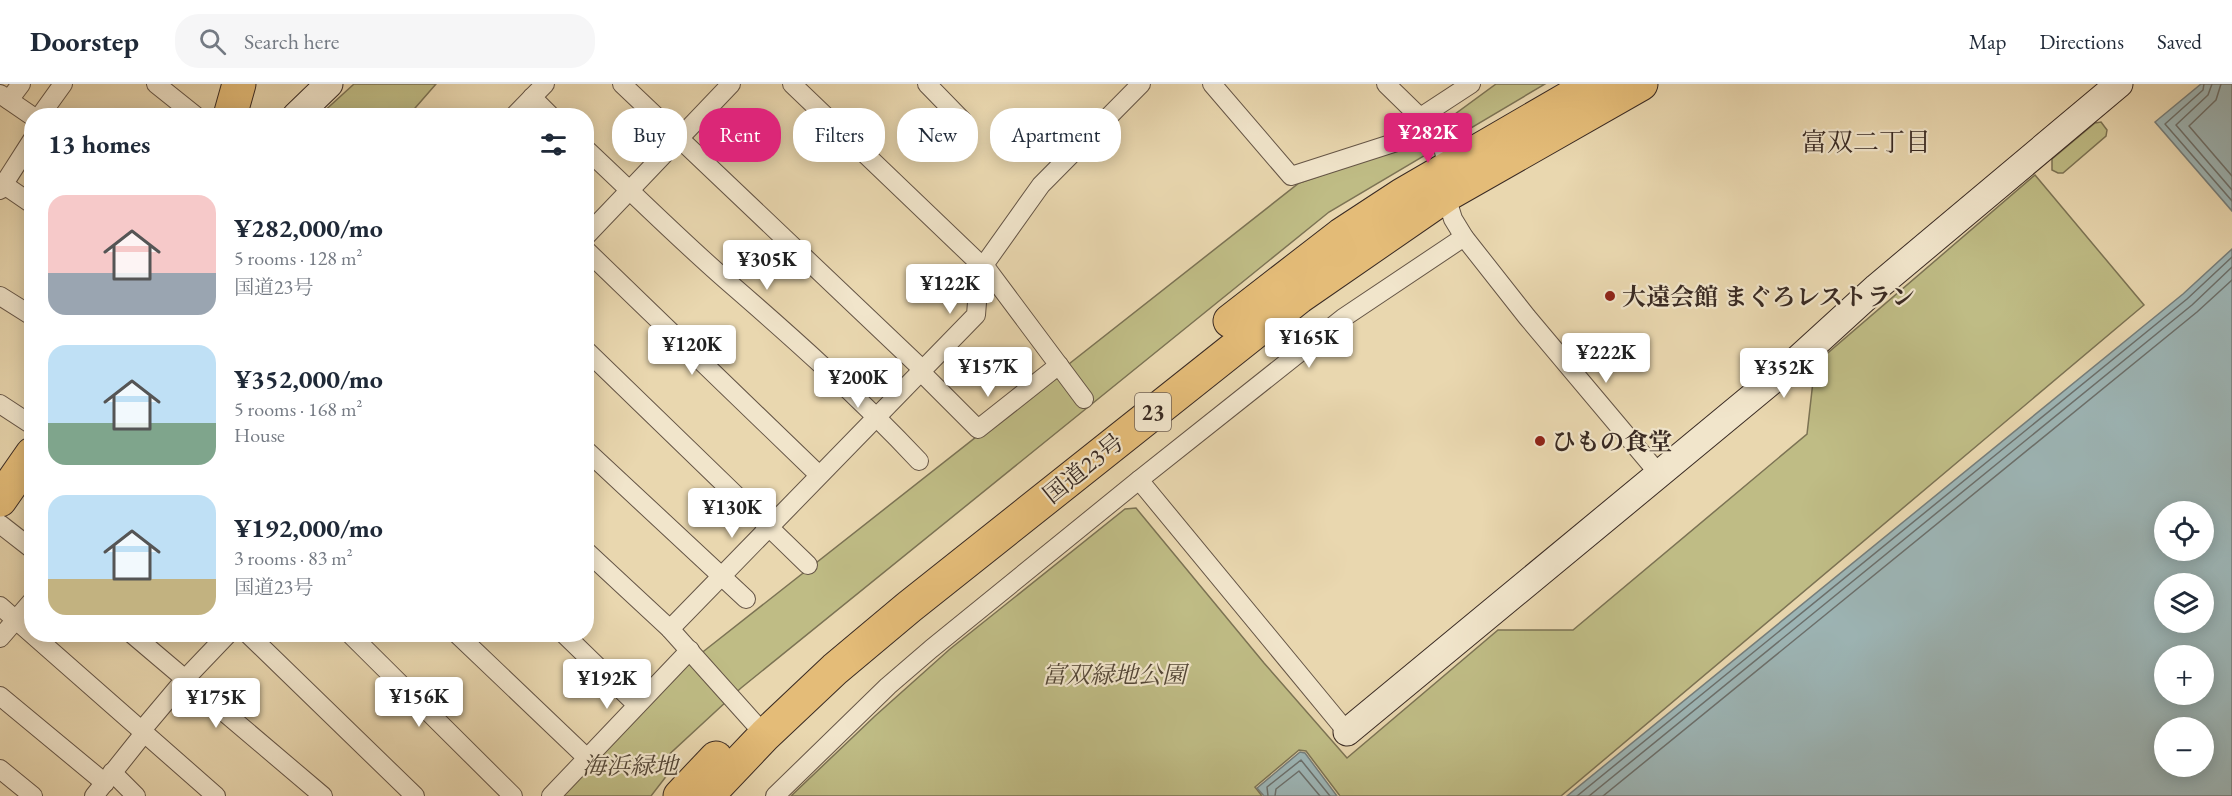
<!DOCTYPE html>
<meta charset="utf-8">
<style>
:root{--surface:#fff;--page:#f6f6f7;--text:#1f2937;--muted:#747a83;--line:#e0e1e3;--accent:#db2777}
body{margin:0;font-family:"EB Garamond","Noto Serif JP",serif;background:var(--page);color:var(--text);height:100vh;display:flex;flex-direction:column;font-size:22px;white-space:nowrap}
*{box-sizing:border-box;margin:0}
p{font-size:20px;color:var(--muted)}
.icon{flex:none;width:33px;height:33px;fill:none;stroke:currentColor;stroke-width:2;stroke-linecap:round;stroke-linejoin:round}
.map{position:relative;flex:1;overflow:hidden}
.side{position:absolute;left:24px;top:24px;width:570px;height:534px;display:flex;flex-direction:column;background:var(--surface);border-radius:24px;box-shadow:0 3px 15px #0003}
.side>*{flex:none}
.top-card{position:absolute;left:612px;top:24px;width:570px;height:54px;display:flex;gap:12px}
.tools{position:absolute;left:2154px;top:417px;display:grid;gap:12px}
.tools a{display:grid;place-items:center;width:60px;height:60px;border-radius:50%;background:var(--surface);box-shadow:0 3px 15px #0003;font-size:30px}
.price{position:absolute;translate:-50% -51px;padding:0 14px;border-radius:6px;background:#fff;color:#222;font-size:20px;line-height:39px;filter:drop-shadow(0 2px 3px #0008)}
.price::after{content:'';position:absolute;left:50%;top:36px;width:18px;height:14px;margin-left:-9px;background:inherit;clip-path:polygon(0 0,100% 0,50% 100%)}
.price.on{background:var(--accent);color:#fff}
ul{padding:0;list-style:none}
li{display:flex;align-items:center;gap:18px;height:150px;padding:0 24px}
li span{display:grid;place-items:center;flex:none;width:168px;height:120px;border-radius:18px;color:#555}
li>.icon{margin-inline-start:auto}
span .icon{width:72px;height:72px;fill:#fffc;stroke-width:1}
li b{font-size:26px}
h2{display:flex;justify-content:space-between;align-items:center;height:72px;padding:0 24px;font-size:26px}
.tag{padding:0 21px;border-radius:24px;background:var(--surface);box-shadow:0 3px 15px #0003;font-size:21px;line-height:54px}
.tag.on{background:var(--accent);color:#fff}
header{display:flex;align-items:center;gap:36px;box-sizing:border-box;height:84px;padding:0 30px;background:var(--surface);border-bottom:2px solid var(--line)}
header strong{font-size:28px}
nav{display:flex;gap:33px;margin-inline-start:auto;font-size:21px}
.search{width:420px;height:54px;background:var(--page);display:flex;align-items:center;gap:15px;box-sizing:border-box;padding:0 21px;border-radius:24px;color:var(--muted);font-size:22px}
.map>svg:first-child{display:block}
.green{fill:#bfbc85;stroke:#7c7354;stroke-width:1.5}
.water{fill:#9db6b7;stroke:#757e7c;stroke-width:1.5;fill-rule:evenodd}
.lines{fill:none;stroke-linecap:round;stroke-linejoin:round}
.shore{stroke:#6b706d;stroke-width:1.5}
.street-casing{stroke:#655546;stroke-width:20}
.secondary-casing{stroke:#392a23;stroke-width:29}
.highway-casing{stroke:#392a23;stroke-width:35}
.street{stroke:#f1e5cb;stroke-width:18}
.secondary{stroke:#f1e5cb;stroke-width:27}
.highway{stroke:#e4bc78;stroke-width:33}
.poi-dot{fill:#8f2418;stroke:#f1e5cb;stroke-width:2}
.labels{text-anchor:middle;dominant-baseline:central;stroke-width:4.5;stroke-linejoin:round;paint-order:stroke}
.shield{fill:#f1e5cb;stroke:#706255;stroke-width:1.5}
.shield-label{font-size:22px;font-weight:bold;fill:#392a23}
.poi-label{font-size:24px;font-weight:bold;fill:#392a23;stroke:#f1e5cb;text-anchor:start}
.street-label{font-size:24px;fill:#392a23;stroke:#f1e5cb}
.park-label{font-size:24px;font-style:italic;fill:#544737;stroke:#f1e5cb}
.neighbourhood-label{font-size:26px;fill:#392a23;stroke:#f1e5cb}
</style>
<header>
<strong>Doorstep</strong>
<div class="search"><svg class="icon" aria-label="search" viewBox="0 0 24 24"><circle cx="10" cy="10" r="6"/><path d="M15 15l6 6"/></svg>Search here</div>
<nav><a>Map</a><a>Directions</a><a>Saved</a></nav>
</header>
<div class="map">
<svg width="2232" height="712" viewBox="0 0 2232 712">
<rect width="100%" height="100%" fill="#e9d7af"/>
<filter id="stains"><feTurbulence type="fractalNoise" baseFrequency=".00333" numOctaves="4"/><feColorMatrix values="0 0 0 0 .2 0 0 0 0 .09 0 0 0 0 .02 0 0 0 .5 -.17"/></filter>
<radialGradient id="worn" r=".72"><stop offset=".6" stop-color="#630" stop-opacity="0"/><stop offset="1" stop-color="#630" stop-opacity=".3"/></radialGradient>
<g class="green">
<polygon points="354,0 436,0 409,31 320,31"/>
<polygon points="1496,0 1545,0 1329,128 741,604 661,678 668,690 651,712 562,712 667,599 704,567 1299,99 1414,60"/>
<polygon points="2101,38 2107,46 2106,52 2063,89 2058,89 2052,86 2052,75 2095,39"/>
<polygon points="2035,91 2144,221 1561,712 1340,712 1306,667 1299,666 1255,703 1262,712 791,712 875,632 950,565 1125,425 1136,424 1264,579 1347,674 1498,546 1573,546 1807,350 1815,280"/>
</g>
<g class="water">
<polygon points="2201,0 2232,0 2232,127 2155,38"/>
<path d="M2232,165V712H1567L2183,210ZM2164,428H2204V466H2164ZM2164,500H2204V538H2164ZM2164,572H2204V610H2164ZM2164,644H2204V682H2164Z"/>
<polygon points="1300,668 1305,669 1337,712 1264,712 1257,704"/>
</g>
<g class="lines">
<g class="shore">
<polyline points="2204,0 2203,6 2165,40 2232,117"/>
<polyline points="2212,0 2208,11 2176,41 2232,106"/>
<polyline points="2221,0 2216,16 2189,42 2232,92"/>
<polyline points="1268,712 1267,703 1301,676 1330,712"/>
<polyline points="1275,712 1276,705 1299,687 1320,712"/>
<polyline points="1577,712 2187,215 2232,173"/>
<polyline points="1589,712 2192,221 2232,183"/>
<polyline points="1603,712 2197,228 2232,196"/>
</g>
<g class="street-casing">
<g id="street">
<polyline points="156,0 196,32"/>
<polyline points="622,0 922,285"/>
<polyline points="792,0 980,180 984,181 1084,315"/>
<polyline points="927,0 963,37"/>
<polyline points="1212,0 1291,92 1406,55 1428,41"/>
<polyline points="1386,0 1428,41 1442,59 1445,72 1449,122 1453,135 1464,153 1527,233 1659,390"/>
<polyline points="0,10 32,32"/>
<polyline points="532,13 551,32"/>
<polyline points="9,16 21,0"/>
<polyline points="40,32 63,0"/>
<polyline points="514,32 545,0"/>
<polyline points="1419,34 1471,0"/>
<path d="M586,65C633,109 678,154 726,196C793,254 859,313 919,377"/>
<polyline points="0,98 32,120"/>
<polyline points="0,106 32,56"/>
<polyline points="586,152 731,0"/>
<polyline points="586,166 819,391"/>
<polyline points="984,181 1041,101 1141,0"/>
<polyline points="0,212 32,232"/>
<polyline points="586,266 808,481"/>
<polyline points="920,287 978,345 1059,281"/>
<polyline points="0,320 32,341"/>
<polyline points="586,366 746,515"/>
<polyline points="1139,396 1343,234 1464,153"/>
<polyline points="0,440 32,465"/>
<polyline points="586,467 670,545 765,651"/>
<polyline points="0,522 216,712"/>
<polyline points="670,545 976,231 980,180"/>
<polyline points="132,550 323,712"/>
<polyline points="248,550 415,712"/>
<polyline points="350,550 513,712"/>
<polyline points="457,550 587,674"/>
<polyline points="564,550 637,621"/>
<polyline points="0,554 32,517"/>
<polyline points="0,612 105,699"/>
<polyline points="142,646 185,595 228,550"/>
<polyline points="0,685 33,712"/>
<polyline points="112,688 136,712"/>
<polyline points="94,712 145,648"/>
<polyline points="551,712 690,566"/>
<polyline points="775,712 888,602 931,565 1139,396 1347,648"/>
</g>
</g>
<g class="secondary-casing">
<g id="secondary">
<polyline points="296,32 329,0"/>
<polyline points="1347,648 1797,276 1877,203 2119,0"/>
</g>
</g>
<g class="highway-casing">
<g id="highway">
<polyline points="230,32 239,0"/>
<polyline points="1230,237 1341,151 1402,111 1593,0"/>
<polyline points="0,416 32,370"/>
<polyline points="680,712 716,674"/>
<polyline points="707,712 765,651 835,585 909,523 1299,213 1448,110 1641,0"/>
</g>
</g>
<use href="#street" class="street"/>
<use href="#secondary" class="secondary"/>
<use href="#highway" class="highway"/>
</g>
<g class="poi-dot">
<circle cx="1610" cy="212" r="6"/>
<circle cx="1540" cy="357" r="6"/>
</g>
<g class="labels">
<rect class="shield" x="1135" y="309" width="36" height="38" rx="4.5"/>
<g class="shield-label">
<text x="1153" y="328">23</text>
</g>
<g class="poi-label">
<text x="1622" y="212">大遠会館 まぐろレストラン</text>
<text x="1552" y="357">ひもの食堂</text>
</g>
<g class="street-label">
<text transform="translate(1083 384) rotate(-39)">国道23号</text>
</g>
<g class="park-label">
<text x="1114" y="590">富双緑地公園</text>
<text x="630" y="681">海浜緑地</text>
</g>
<g class="neighbourhood-label">
<text x="1866" y="58">富双二丁目</text>
</g>
</g>
<rect width="100%" height="100%" filter="url(#stains)"/>
<rect width="100%" height="100%" fill="url(#worn)"/>
</svg>
<div class="tools">
<a><svg class="icon" aria-label="locate" viewBox="0 0 24 24"><circle cx="12" cy="12" r="6"/><path d="M12 2v4M12 18v4M2 12h4M18 12h4"/></svg></a>
<a><svg class="icon" aria-label="layers" viewBox="0 0 24 24"><path d="M12 4l9 5-9 5-9-5zM3 14l9 5 9-5"/></svg></a>
<a>+</a>
<a>−</a>
</div>
<b class="price on" style="left:1428px;top:80px">¥282K</b>
<b class="price" style="left:767px;top:207px">¥305K</b>
<b class="price" style="left:950px;top:231px">¥122K</b>
<b class="price" style="left:1309px;top:285px">¥165K</b>
<b class="price" style="left:692px;top:292px">¥120K</b>
<b class="price" style="left:1606px;top:300px">¥222K</b>
<b class="price" style="left:988px;top:314px">¥157K</b>
<b class="price" style="left:1784px;top:315px">¥352K</b>
<b class="price" style="left:858px;top:325px">¥200K</b>
<b class="price" style="left:732px;top:455px">¥130K</b>
<b class="price" style="left:607px;top:626px">¥192K</b>
<b class="price" style="left:419px;top:644px">¥156K</b>
<b class="price" style="left:216px;top:645px">¥175K</b>
<div class="top-card">
<a class="tag">Buy</a>
<a class="tag on">Rent</a>
<a class="tag">Filters</a>
<a class="tag">New</a>
<a class="tag">Apartment</a>
</div>
<section class="side">
<h2>13 homes<svg class="icon" aria-label="filters" viewBox="0 0 24 24"><path d="M4 7h16M4 17h16"/><circle cx="9" cy="7" r="2"/><circle cx="15" cy="17" r="2"/></svg></h2>
<ul>
<li><span style="background:linear-gradient(#f6c9c9 65%,#9aa5b1 0)"><svg class="icon" aria-label="home" viewBox="0 0 24 24"><path d="M3 11l9-7 9 7M6 9v11h12V9"/></svg></span><div><b>¥282,000/mo</b><p>5 rooms · 128 m²</p><p>国道23号</p></div></li>
<li><span style="background:linear-gradient(#bfe0f5 65%,#7fa58c 0)"><svg class="icon" aria-label="home" viewBox="0 0 24 24"><path d="M3 11l9-7 9 7M6 9v11h12V9"/></svg></span><div><b>¥352,000/mo</b><p>5 rooms · 168 m²</p><p>House</p></div></li>
<li><span style="background:linear-gradient(#bfe0f5 70%,#c2b280 0)"><svg class="icon" aria-label="home" viewBox="0 0 24 24"><path d="M3 11l9-7 9 7M6 9v11h12V9"/></svg></span><div><b>¥192,000/mo</b><p>3 rooms · 83 m²</p><p>国道23号</p></div></li>
</ul>
</section>
</div>
